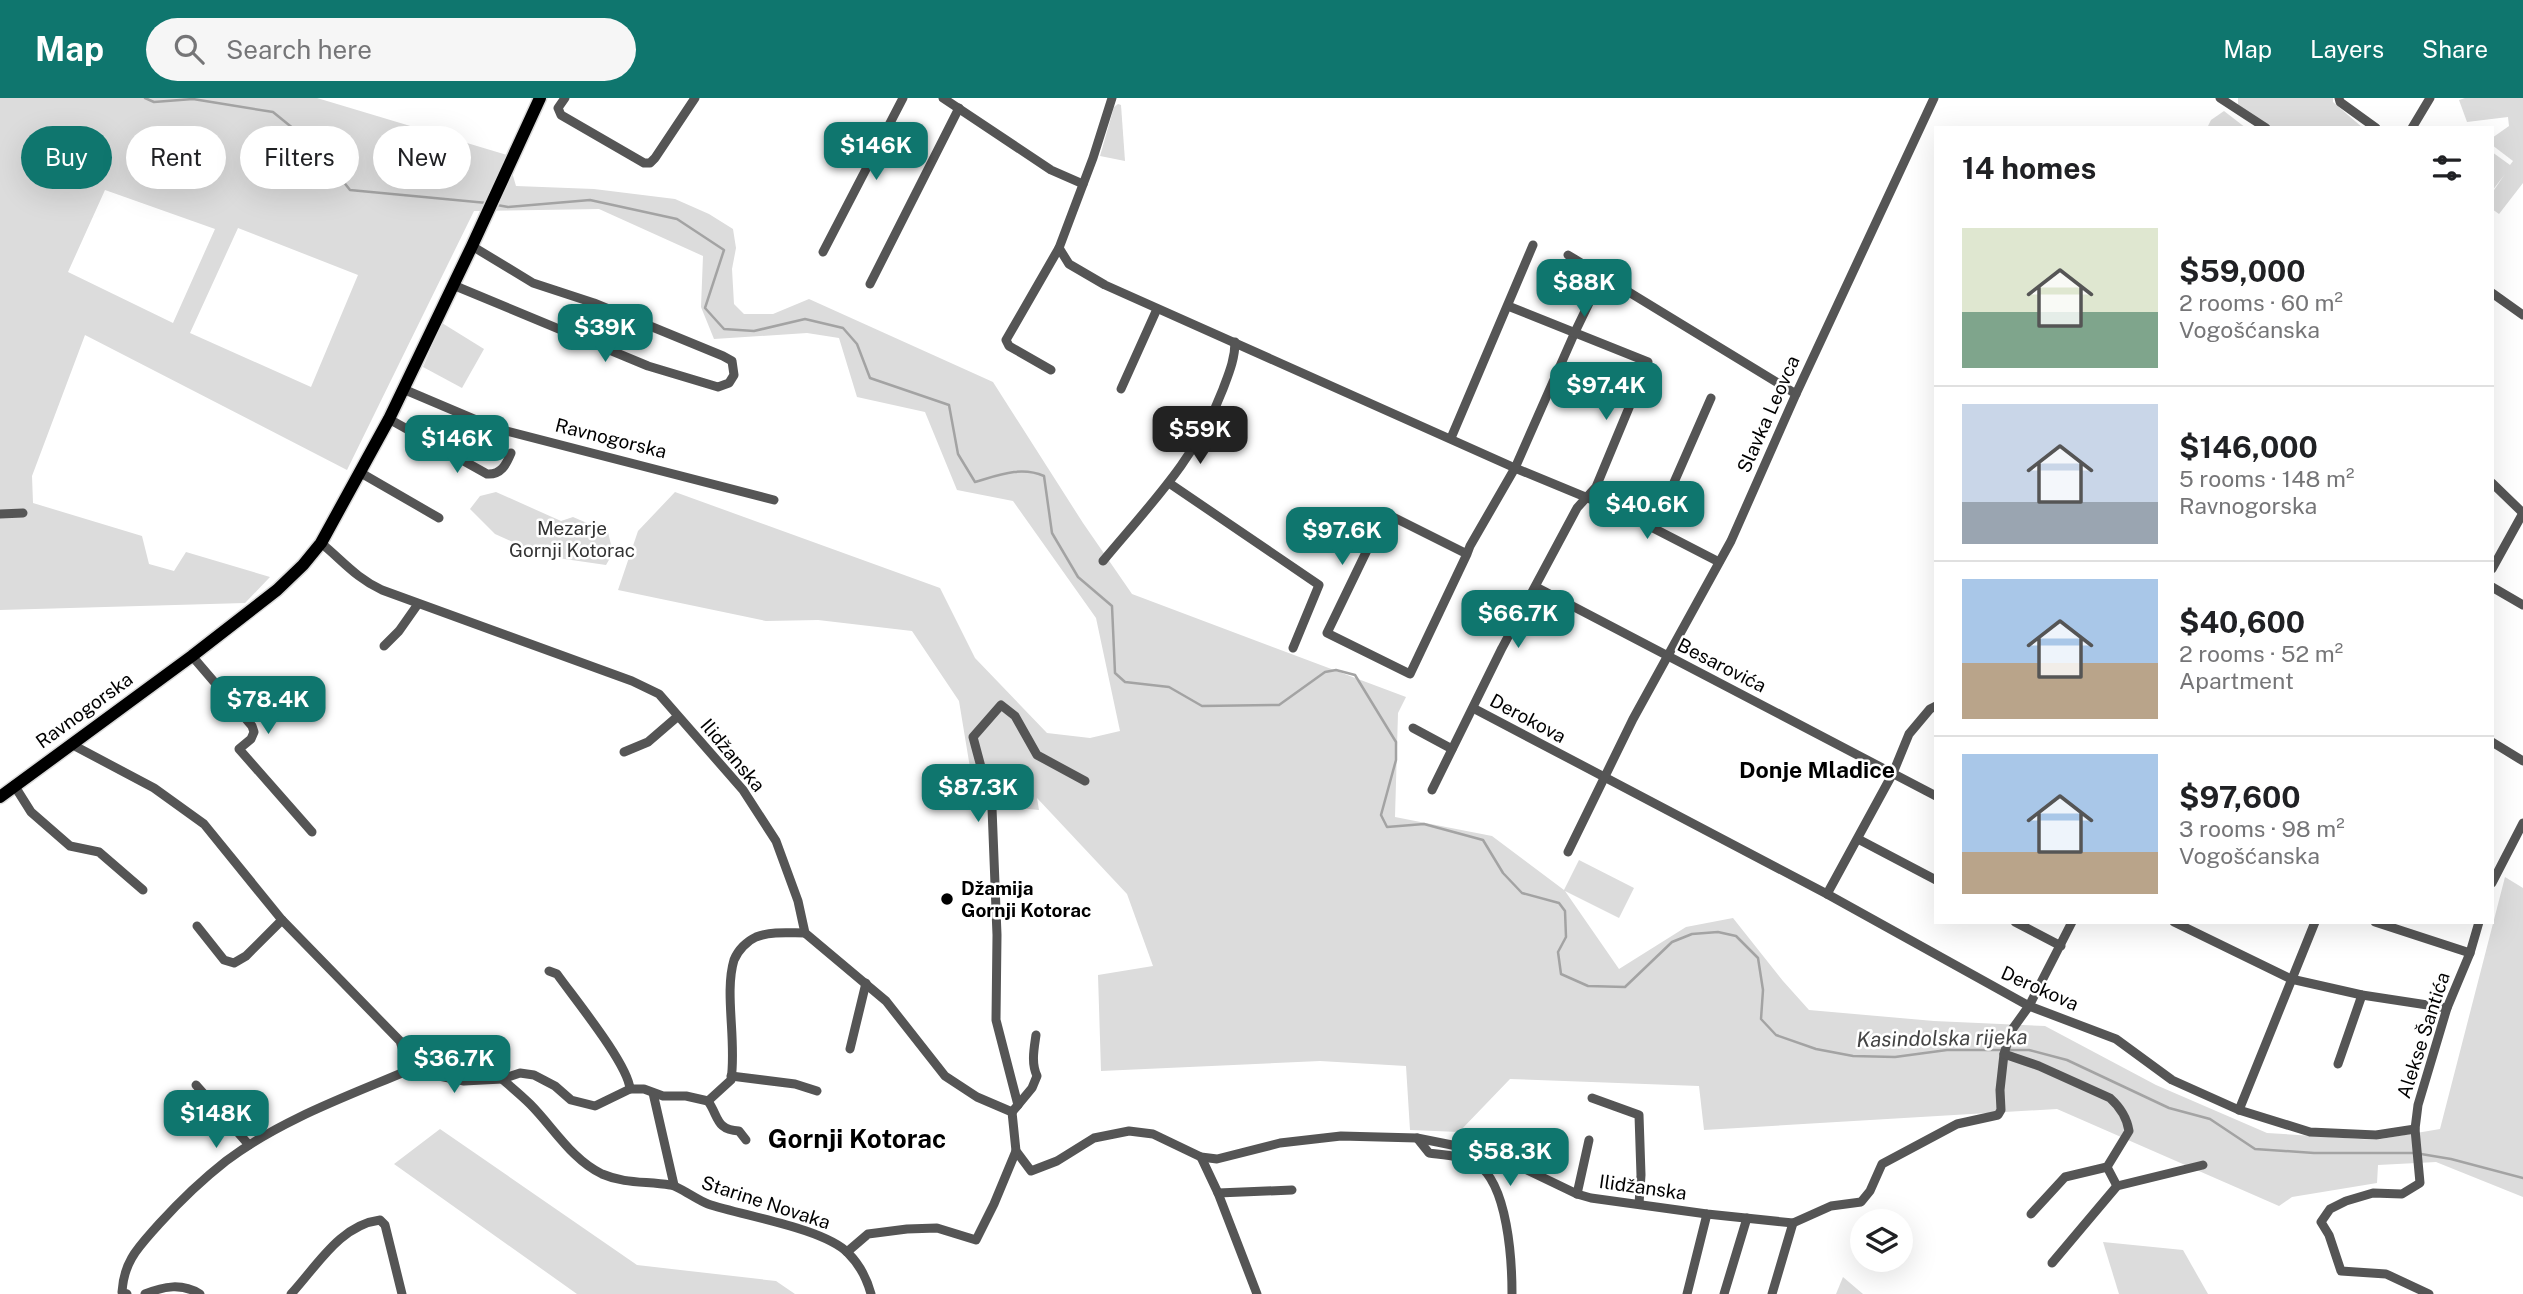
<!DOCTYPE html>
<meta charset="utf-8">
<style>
:root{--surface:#fff;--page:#f6f6f6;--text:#202124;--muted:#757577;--line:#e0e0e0;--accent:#0f766e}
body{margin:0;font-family:"Public Sans",sans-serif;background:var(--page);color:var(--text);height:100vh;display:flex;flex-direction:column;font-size:26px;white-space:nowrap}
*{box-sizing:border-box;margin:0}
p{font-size:23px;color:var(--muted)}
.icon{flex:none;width:38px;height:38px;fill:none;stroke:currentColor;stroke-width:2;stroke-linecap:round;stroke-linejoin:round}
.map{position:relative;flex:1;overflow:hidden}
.side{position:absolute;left:1934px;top:28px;width:560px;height:798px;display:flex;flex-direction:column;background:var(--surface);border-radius:0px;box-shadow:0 7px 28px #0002}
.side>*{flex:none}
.banner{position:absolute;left:21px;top:28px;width:665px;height:63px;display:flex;gap:14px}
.buttons{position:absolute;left:1850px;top:1111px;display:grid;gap:14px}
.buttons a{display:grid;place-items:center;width:63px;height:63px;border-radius:50%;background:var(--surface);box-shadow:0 7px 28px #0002;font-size:35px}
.price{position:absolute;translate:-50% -60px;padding:0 16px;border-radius:14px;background:var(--accent);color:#fff;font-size:23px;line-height:46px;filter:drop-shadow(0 2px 4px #0008)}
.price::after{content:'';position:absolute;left:50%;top:42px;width:21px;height:16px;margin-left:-10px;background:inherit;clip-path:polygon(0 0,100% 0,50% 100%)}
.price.current{background:#222;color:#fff}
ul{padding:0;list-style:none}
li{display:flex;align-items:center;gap:21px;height:175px;padding:0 28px}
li+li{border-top:2px solid var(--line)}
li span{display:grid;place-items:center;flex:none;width:196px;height:140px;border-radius:0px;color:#555}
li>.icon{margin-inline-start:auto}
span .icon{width:84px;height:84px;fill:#fffc;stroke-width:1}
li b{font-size:30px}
h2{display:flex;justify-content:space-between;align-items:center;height:84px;padding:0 28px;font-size:30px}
.chip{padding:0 24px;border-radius:32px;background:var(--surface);box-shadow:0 7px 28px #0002;font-size:24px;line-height:63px}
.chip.current{background:var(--accent);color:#fff}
header{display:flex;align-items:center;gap:42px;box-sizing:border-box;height:98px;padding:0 35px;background:var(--accent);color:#fff}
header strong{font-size:33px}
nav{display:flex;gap:38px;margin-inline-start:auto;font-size:24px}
.search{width:490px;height:63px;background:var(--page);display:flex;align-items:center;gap:18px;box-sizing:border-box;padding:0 24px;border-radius:38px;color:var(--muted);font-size:26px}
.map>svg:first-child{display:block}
.green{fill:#dcdcdc;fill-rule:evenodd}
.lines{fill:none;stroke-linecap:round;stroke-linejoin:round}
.stream{stroke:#a3a3a3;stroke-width:2.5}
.major-casing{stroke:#dbdbdb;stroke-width:15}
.minor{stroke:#555;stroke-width:9}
.major{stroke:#000;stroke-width:12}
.poi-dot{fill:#000;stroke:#fff;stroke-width:2.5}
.labels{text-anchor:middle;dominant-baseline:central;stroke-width:5;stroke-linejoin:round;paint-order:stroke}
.street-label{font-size:19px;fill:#000;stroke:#fff}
.park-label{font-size:19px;fill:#333;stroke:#fff}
.poi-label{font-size:19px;font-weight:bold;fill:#000;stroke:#fff;text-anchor:start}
.water-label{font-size:21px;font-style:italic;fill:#444;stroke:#fff}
.quarter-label{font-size:23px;font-weight:bold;fill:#000;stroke:#fff}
.district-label{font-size:26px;font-weight:bold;fill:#000;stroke:#fff}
</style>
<header>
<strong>Map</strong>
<div class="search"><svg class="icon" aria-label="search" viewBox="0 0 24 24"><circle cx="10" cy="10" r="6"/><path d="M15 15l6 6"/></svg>Search here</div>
<nav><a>Map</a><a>Layers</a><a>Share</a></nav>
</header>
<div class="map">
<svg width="2523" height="1196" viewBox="0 0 2523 1196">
<rect width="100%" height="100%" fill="#fff"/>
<g class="green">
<path d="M0,0H317L507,57L516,88L594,91L675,101L709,116L733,131L736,150L732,171L734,206L744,216H773L809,201L993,284L1083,425L1132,496L1406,599L1398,615L1395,719L1492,738L1564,792L1579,762L1634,790L1619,820L1565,793L1619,871L1686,829L1733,820L1783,883L1809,912L1934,923L2045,928L2156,987L2267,1035L2375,1042L2440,1031L2505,779L2523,790V1099L2436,1064L2378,1067L2377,1085L2292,1099L2279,1108L2057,1011L1704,1032L1699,988L1510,981L1459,1034L1410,1032L1406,968L1320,963L1101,973L1098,877L1153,868L1127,796L1037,700L1039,712L976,706L959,603L912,533L818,522L766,523L618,492L638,433L675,394L940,490L975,560L1047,635L1090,640L1120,633L1096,520L1013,403L957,392L925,314L857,299L839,240L807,235L714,241L701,209L703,158L599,111L474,113L347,372L85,237L32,378L33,405L142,438L149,466L174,473L186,454L270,479L245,505L0,512ZM105,92L215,131L173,225L68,174ZM238,130L358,177L311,289L190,235Z"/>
<polygon points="2238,0 2333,0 2333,4 2363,30 2272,30 2238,7"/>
<polygon points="2465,0 2523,0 2523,85 2499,116 2492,111 2492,95 2505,76 2492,93 2492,54 2510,67 2513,63 2492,47 2492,40 2509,28 2508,19 2467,24 2459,2"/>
<polygon points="1118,6 1121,7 1125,63 1100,58 1114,9"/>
<polygon points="2224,13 2246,30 2207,30 2211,22"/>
<polygon points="442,225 484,251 462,290 423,269"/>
<polygon points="496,394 561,423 573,419 608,434 613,455 606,467 544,458 495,436 470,411 480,398"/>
<polygon points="440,1031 637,1167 776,1183 795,1196 577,1196 394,1066"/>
<polygon points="2103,1144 2183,1152 2208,1196 2119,1196"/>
<polygon points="1843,1179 1863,1196 1836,1196"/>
</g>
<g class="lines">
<g class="stream">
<polyline points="145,0 154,4 193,1 273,14 316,49 350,92 487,105"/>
<path d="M497,107L508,109L590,102L677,121L724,152L705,210L724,231L754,233L805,221L843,230L857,246L870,280L949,307L958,356L975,384C999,377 1021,368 1044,378L1052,435L1078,479L1112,508L1115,575L1125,584L1169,589L1202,608L1279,607L1325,574L1336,572L1355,577L1396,644V662L1381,717L1387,729L1424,726L1483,742L1503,775L1522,795L1559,805L1565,813L1566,839L1558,854L1561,876L1588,888L1625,889L1672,844L1692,836L1718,834L1736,838L1758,860L1763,892L1761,921L1776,937L1816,951L1853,958L1895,959L1947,952H2029L2067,962L2169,1010L2210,1021L2255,1051L2314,1055H2414"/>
<polyline points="2421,1056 2451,1061 2523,1080"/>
</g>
<g class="major-casing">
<polyline id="major" points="0,699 192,558 277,492 303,467 321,445 389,321 472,148 540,0"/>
</g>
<g class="minor">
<polyline points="565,0 558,10 561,17 644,65 650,65 655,60 695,0"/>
<polyline points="943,0 1051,72 1083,86"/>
<polyline points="1112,0 1093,60 1059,150 1069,166 1105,187 1515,370 1624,415 1719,464"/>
<polyline points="2220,0 2266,30"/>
<polyline points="2339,0 2340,4 2376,30"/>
<polyline points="2412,30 2430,0"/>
<polyline points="823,154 903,0"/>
<polyline points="1568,157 1796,296"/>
<polyline points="870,186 959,10"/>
<polyline points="453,187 648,268 718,289 729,285 734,277 732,263 723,258 594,205 533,185 472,148"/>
<polyline points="2492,195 2523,217"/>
<polyline points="1051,272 1009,248 1006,242 1059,150"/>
<polyline points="403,291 495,330 774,402"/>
<polyline points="1121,291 1157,211"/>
<path d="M389,321L487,376C501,377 506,367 511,355"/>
<polyline points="1451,340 1533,147"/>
<polyline points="361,375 439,420"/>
<polyline points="1169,385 1319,487 1293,550"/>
<polyline points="2492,385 2523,415"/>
<polyline points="0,416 23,415"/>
<polyline points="1654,430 1711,300"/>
<path d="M321,445C343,463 356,480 382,492L632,583L659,596L743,692L776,743L798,803L805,835L886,903L945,978L977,999L1012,1014L1016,1053L1031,1073L1057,1063L1094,1040L1129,1033L1153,1036L1201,1059L1217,1061L1280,1045L1341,1038L1417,1040L1462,1049L1481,1050L1577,1096L1591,1100L1707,1116L1793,1125L1831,1108L1861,1104L1870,1093L1882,1066L1957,1026L1998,1017L2001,1012L2000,992L2004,956L2011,933L2029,908L2072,824"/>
<polyline points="1467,456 1385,415 1327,535 1410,576 1467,456 1470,448 1515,370 1575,234 1602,178"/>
<path d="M1103,463C1148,409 1198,358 1223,291C1229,275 1235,261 1235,244"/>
<polyline points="2492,471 2523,415"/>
<polyline points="1536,489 1936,698"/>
<polyline points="2492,489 2523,507"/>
<polyline points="384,548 399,533 418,506"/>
<polyline points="192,558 252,628 254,634 251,641 239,651 312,734"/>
<polyline points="1473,610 1827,796 2029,908 2116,941 2172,982 2239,1012 2310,1034 2376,1037 2415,1031"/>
<polyline points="1413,630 1452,651"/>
<polyline points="2492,644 2523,663"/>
<polyline points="71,646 154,690 204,726 282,822 400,943 409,972"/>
<polyline points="624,654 648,644 677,619"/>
<polyline points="14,687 31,714 70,748 99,754 143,792"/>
<polyline points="1432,692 1502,550 1577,410 1596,389 1648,264 1508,208"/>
<polyline points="1858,741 1936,782"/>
<polyline points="1568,754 1633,621 1731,443 1796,296 1934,0"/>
<polyline points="2492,785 2523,725"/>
<polyline points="1827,796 1893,675 1909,636 1930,611 1936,608"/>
<polyline points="2015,824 2061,848"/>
<polyline points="2174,824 2291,881 2362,897 2447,910"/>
<polyline points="2375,824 2470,855"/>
<polyline points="197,828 224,862 234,865 246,858 282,822"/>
<path d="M549,873L557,876C574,900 628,966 630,991"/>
<polyline points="850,951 866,885"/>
<path d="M2004,956L2039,968L2110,1000C2120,1009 2127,1020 2129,1033L2107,1069L2065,1079L2031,1116"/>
<polyline points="2338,966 2362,897"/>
<path d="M409,972L464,983L502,981L520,975L534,977L555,988L571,1002L595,1008L630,991H644L663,998H686L708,1003L731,982C737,944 724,895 734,862C738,852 747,843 756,839C772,833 789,835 805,835"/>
<polyline points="731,978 795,986 817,993"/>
<path d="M502,981C511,989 521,997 530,1006C553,1029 572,1062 602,1076C625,1086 647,1083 670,1087C677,1087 697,1102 708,1106C743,1118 823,1130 848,1155C859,1166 867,1181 871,1196"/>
<polyline points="196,987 249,1047"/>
<polyline points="653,995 674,1087"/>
<polyline points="1592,1000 1639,1017 1641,1077 1639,1106"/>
<path d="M708,1003C719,1019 716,1032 739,1033L746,1042"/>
<path d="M1018,1007L1032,990L1037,978C1031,965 1034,951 1036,937"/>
<polyline points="2239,1012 2315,824"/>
<polyline points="1012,1014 1018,1007 996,922 997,837 992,710 973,639 1001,607 1015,618 1037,657 1085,683"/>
<path d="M1417,1040L1429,1055C1444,1057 1464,1058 1477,1066C1508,1086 1512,1163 1512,1196"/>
<polyline points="1201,1059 1218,1095 1257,1196"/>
<polyline points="2107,1069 2117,1088"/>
<polyline points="1218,1095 1292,1092"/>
<polyline points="1577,1096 1589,1042"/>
<polyline points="847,1154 868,1136 907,1131 937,1130 976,1142 994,1106 1016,1053"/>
<polyline points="2052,1165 2117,1088 2203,1067"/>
<path d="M127,1196L122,1194C124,1162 139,1149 159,1126C179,1104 203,1081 226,1063C280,1022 348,998 409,972"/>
<path d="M145,1196C164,1188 182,1185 200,1196"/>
<path d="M291,1196C317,1168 340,1127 380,1122L385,1127L402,1196"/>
<polyline points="1687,1196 1707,1116"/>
<polyline points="1724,1196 1747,1120"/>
<polyline points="1772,1196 1793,1125"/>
<polyline points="2429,1196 2386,1176 2341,1173 2329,1137 2321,1124 2330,1111 2346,1103 2373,1095 2402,1096 2420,1085 2415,1031 2418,1007 2447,910 2470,855 2479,824"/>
</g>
<use href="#major" class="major"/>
</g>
<circle class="poi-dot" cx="947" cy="801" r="7"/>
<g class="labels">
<g class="street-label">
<text transform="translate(1768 316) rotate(-66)">Slavka Leovca</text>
<text transform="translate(611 340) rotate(14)">Ravnogorska</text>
<text transform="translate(1722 567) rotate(27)">Besarovića</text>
<text transform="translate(84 612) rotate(-36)">Ravnogorska</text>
<text transform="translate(1528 620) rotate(28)">Derokova</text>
<text transform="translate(733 657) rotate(50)">Ilidžanska</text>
<text transform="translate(2040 890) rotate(24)">Derokova</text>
<text transform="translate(2423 937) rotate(-72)">Alekse Šantića</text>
<text transform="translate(1643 1089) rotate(8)">Ilidžanska</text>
<text transform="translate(766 1104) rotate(18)">Starine Novaka</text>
</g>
<g class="park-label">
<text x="572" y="430">Mezarje<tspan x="572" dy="22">Gornji Kotorac</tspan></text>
</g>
<g class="poi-label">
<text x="961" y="790">Džamija<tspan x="961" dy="22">Gornji Kotorac</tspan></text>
</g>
<g class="water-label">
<text transform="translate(1942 940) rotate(-1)">Kasindolska rijeka</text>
</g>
<g class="quarter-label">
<text x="1817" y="671">Donje Mladice</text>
</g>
<g class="district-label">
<text x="857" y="1040">Gornji Kotorac</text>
</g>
</g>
</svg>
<div class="buttons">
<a><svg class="icon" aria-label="layers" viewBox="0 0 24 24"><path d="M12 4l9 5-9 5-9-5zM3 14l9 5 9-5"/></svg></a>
</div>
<b class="price" style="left:876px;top:84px">$146K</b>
<b class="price" style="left:1584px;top:221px">$88K</b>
<b class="price" style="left:605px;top:266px">$39K</b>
<b class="price" style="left:1606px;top:324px">$97.4K</b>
<b class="price current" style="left:1200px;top:368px">$59K</b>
<b class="price" style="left:457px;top:377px">$146K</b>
<b class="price" style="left:1647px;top:443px">$40.6K</b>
<b class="price" style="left:1342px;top:469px">$97.6K</b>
<b class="price" style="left:1518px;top:552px">$66.7K</b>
<b class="price" style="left:268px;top:638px">$78.4K</b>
<b class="price" style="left:978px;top:726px">$87.3K</b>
<b class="price" style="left:454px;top:997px">$36.7K</b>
<b class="price" style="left:216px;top:1052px">$148K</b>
<b class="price" style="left:1510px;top:1090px">$58.3K</b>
<div class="banner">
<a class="chip current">Buy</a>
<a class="chip">Rent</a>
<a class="chip">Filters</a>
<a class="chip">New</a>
</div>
<section class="side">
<h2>14 homes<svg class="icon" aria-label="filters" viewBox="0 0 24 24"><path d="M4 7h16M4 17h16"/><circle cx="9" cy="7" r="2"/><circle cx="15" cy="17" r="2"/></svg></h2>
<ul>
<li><span style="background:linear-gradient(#dfe7d0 60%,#7fa58c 0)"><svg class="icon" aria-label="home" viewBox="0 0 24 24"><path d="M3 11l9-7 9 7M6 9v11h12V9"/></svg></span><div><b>$59,000</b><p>2 rooms · 60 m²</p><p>Vogošćanska</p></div></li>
<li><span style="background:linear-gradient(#c9d6e8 70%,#9aa5b1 0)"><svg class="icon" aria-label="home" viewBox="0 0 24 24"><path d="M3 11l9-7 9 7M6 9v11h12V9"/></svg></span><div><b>$146,000</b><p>5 rooms · 148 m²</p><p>Ravnogorska</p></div></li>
<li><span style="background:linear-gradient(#a9c7e8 60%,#b9a48a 0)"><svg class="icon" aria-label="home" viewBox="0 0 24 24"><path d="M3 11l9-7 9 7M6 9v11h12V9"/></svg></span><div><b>$40,600</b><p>2 rooms · 52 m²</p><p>Apartment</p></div></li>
<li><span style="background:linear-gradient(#a9c7e8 70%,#b9a48a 0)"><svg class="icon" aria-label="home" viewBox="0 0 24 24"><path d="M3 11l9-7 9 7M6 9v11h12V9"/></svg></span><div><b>$97,600</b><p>3 rooms · 98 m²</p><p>Vogošćanska</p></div></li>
</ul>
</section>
</div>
